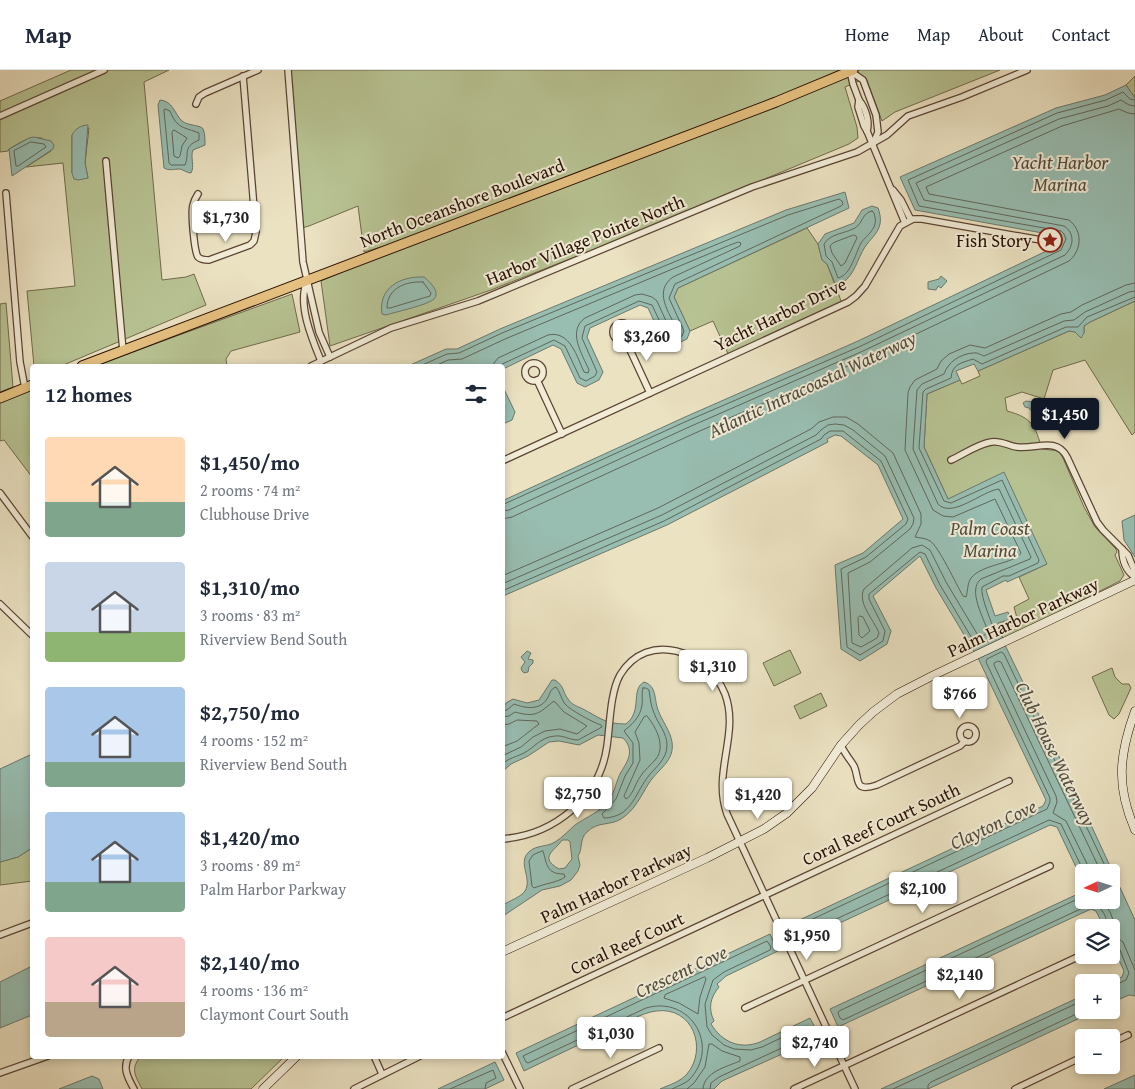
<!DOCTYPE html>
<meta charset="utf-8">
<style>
:root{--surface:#fff;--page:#f6f6f7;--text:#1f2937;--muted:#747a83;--line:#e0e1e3;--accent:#111827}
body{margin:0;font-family:"Gentium Book Plus",serif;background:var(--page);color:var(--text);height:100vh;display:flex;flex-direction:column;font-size:19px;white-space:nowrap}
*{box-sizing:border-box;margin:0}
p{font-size:16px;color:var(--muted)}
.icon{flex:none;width:28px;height:28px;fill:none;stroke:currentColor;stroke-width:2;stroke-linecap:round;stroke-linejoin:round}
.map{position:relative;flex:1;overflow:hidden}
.drawer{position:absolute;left:30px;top:294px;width:475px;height:695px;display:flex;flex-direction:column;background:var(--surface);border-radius:5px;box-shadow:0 2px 8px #0003}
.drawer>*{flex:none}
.needle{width:32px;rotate:266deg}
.fabs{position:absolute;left:1075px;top:794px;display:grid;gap:10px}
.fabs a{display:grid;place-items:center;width:45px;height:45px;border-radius:5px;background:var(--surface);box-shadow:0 2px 8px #0003;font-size:25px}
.price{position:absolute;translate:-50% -42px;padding:0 11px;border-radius:5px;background:#fff;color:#222;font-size:16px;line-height:32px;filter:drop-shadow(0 1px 2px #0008)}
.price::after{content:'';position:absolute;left:50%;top:30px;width:15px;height:11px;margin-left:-8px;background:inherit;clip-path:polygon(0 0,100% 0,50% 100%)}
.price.current{background:var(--accent);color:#fff}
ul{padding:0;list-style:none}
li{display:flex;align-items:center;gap:15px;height:125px;padding:0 15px}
li span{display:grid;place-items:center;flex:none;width:140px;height:100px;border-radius:5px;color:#555}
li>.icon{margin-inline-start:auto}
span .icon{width:60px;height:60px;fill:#fffc;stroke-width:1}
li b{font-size:21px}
h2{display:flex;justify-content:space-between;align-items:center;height:60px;padding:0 15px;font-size:21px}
header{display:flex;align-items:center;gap:30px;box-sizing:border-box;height:70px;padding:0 25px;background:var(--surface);border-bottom:1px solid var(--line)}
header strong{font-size:24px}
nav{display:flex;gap:28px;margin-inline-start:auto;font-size:18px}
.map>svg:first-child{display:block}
.green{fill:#b8c393;stroke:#706a4b;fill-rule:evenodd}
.water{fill:#98beb2;stroke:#6c786c;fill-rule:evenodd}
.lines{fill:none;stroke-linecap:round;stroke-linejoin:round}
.shore{stroke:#60675a;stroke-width:1}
.street-casing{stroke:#5a4433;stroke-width:8}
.secondary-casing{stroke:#291003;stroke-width:9}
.primary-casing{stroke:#291003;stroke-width:11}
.street{stroke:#f2ecd7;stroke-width:5.5}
.secondary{stroke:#f2ecd7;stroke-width:8}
.primary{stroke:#e6c181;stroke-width:9}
.labels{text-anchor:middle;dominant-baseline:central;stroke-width:4;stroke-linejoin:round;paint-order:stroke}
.street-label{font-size:18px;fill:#291003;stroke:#f2ecd7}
.poi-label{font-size:18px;fill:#291003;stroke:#f2ecd7;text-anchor:end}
.water-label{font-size:19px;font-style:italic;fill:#504d40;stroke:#f2ecd7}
</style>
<header>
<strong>Map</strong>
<nav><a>Home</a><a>Map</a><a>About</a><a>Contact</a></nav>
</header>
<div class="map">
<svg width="1135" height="1019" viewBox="0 0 1135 1019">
<rect width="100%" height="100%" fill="#ebe2c2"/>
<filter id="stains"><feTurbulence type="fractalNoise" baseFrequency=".004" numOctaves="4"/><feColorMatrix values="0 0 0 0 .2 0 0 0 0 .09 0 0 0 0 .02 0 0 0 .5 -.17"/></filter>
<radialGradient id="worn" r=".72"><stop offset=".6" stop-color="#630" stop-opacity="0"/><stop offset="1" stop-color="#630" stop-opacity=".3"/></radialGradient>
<g class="green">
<path d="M71,0H169L144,12L162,210L186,207L194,204L206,235L61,296H34L27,221L75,216L63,93L26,97L51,81L42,68C29,66 21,72 9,79L8,81L0,82V31ZM89,58L85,93L88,108L72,103V65Z"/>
<polygon points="291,0 846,0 775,29 401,171 364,182 358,136 309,156 302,158"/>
<polygon points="860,0 1000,0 895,42 882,51 866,8 845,17 857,57 858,68 849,74 618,170 491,220 330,276 321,211 404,176"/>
<polygon points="1135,6 1135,28 1126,15"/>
<polygon points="807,158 818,174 822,190 827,194 843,236 730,288 713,251 690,261 674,227 678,218"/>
<polygon points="292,224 300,262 231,281 226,289 227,296 94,296"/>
<path d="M1135,231V362L1132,365L1085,290L1053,300L1044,329L1022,322L1005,328L1007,341C1033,348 1035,356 1042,379L1060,381L1084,437L1095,457L1116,479L1117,482L1115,485L1124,505L1120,511L1003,570L998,553L1017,548L1014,537L1029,529L1019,507L1047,494L948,429L924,377L927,324L960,310L962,314L980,306L978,301L1069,261L1084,263V256L1090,252Z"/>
<polygon points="6,233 13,317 0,322 0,234"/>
<polygon points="32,319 32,407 4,370 0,371 0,331"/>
<polygon points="790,580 801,603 774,616 763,593"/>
<polygon points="1112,598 1115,607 1122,614 1129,614 1131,618 1119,644 1114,649 1109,645 1092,607"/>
<polygon points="821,623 827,636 800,649 794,636"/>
<polygon points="32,778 32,811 0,815 0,792 18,787"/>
<path d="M141,986H236C241,988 276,986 285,986L251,1019H142C135,1005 130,999 141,986Z"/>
</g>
<g class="water">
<polygon points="1126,15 1135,28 1135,231 1090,252 1084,256 1084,263 1081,268 1075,262 1069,261 978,301 974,294 956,301 960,310 927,324 924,377 948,429 1004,402 1047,494 1007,512 1006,510 986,520 995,546 1008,542 1011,549 998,553 1003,570 975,583 936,518 920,486 873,526 891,561 887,574 860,591 841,579 835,495 863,483 903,449 878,395 841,366 835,365 827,369 828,372 667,455 503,526 502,431 685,347 858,271 1059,175 1058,172 1061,170 1059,166 915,140 900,107 1056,38 1105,25"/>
<path d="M160,30C173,31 174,43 182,51C188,56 202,55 203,59C205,63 205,70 205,75L193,80C190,87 195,96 191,103C187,103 184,100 180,99C174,99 169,101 164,98L158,35Z"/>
<path d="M88,55L85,93L88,108L78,110L74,109L72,103V65C75,59 81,55 88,55Z"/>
<polygon points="34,67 51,71 54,75 53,79 12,106 9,79 29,68"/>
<polygon points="845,122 849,138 678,218 674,227 690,261 687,269 672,276 664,273 648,238 640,235 590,258 587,267 603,302 599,310 585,317 577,313 561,279 553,275 503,299 502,296 408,296 446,279 457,279 500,259 786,140"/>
<path d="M872,136L878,138C880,143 881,149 880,154C878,164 870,169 865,177C857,189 855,205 842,213H835L827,194L822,190L818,174L825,164L854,153L862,140Z"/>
<polygon points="941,206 947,211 941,218 938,216 936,220 928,219 928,212 939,209"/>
<path d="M424,207C429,211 441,222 434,229C428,235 395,242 386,245L382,244C378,218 400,206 424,207Z"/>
<polygon points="502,315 515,342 512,350 503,354"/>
<polygon points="1026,331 1034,332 1034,336 1038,339 1037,342 1033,343 1029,338 1025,337 1023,333"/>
<polygon points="1135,445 1135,487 1124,470 1122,451"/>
<polygon points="1005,575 1066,701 1135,850 1135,926 1129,925 1111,933 1111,912 1110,912 1122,907 1124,901 1111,873 1111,858 1104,857 1096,841 1091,839 838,957 830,939 1080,823 1084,819 1084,830 1111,830 1111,802 1084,802 1084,814 1057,757 1050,755 799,872 791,854 1043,736 1046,730 978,588"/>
<polygon points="527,581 531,583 528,589 533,590 533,593 529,597 528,602 524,603 522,601 521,598 525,592 521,587"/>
<path d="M552,610H555C565,617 562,621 568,629C571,634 576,636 581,638C599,647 604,654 626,654C643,641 630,620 644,612C657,616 654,629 658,640C662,651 670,660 672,672C675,691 658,699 649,713C640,727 636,739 621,749C610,756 598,751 587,762C579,769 583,779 578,786L580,795L578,801L571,810L560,816L542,820L503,846V835C509,831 521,827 525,821C533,808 516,792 530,781C537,775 547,777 555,772C562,768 568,761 575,755C586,747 601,742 609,730C615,722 616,711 621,702C628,691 635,680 623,668L598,665L579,675L559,671L549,672L528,686L511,694L503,701L504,637L506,633L513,629L527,633L539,630ZM562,770H568L570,772L572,789L565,798L559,799C538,787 555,781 562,770Z"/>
<polygon points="32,684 32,778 18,787 0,792 0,699"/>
<path d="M770,864L778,881L726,906L717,914L719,917C710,928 708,938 714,951L711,954C722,972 740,980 760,972L810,948L820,967L722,1011L714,1019H660C669,1015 680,1012 687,1004C708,979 693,936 656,941C641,943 625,953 611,960C582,973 553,987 524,1001L516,983Z"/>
<polygon points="32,896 32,945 0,958 0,912"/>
<polygon points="1084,925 1084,940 1097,940 928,1019 881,1019"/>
<polygon points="495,992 504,1010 485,1019 438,1019"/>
<polygon points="1135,1005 1135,1019 1104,1019"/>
<polygon points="92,1006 99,1009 103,1019 59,1019"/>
</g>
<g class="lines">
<g class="shore">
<path d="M165,39L170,41C177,59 184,57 199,63V70C182,77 190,83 185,95H171L169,93L164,41Z"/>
<polygon points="174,60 187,68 182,76 180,86 178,88 174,86 172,63"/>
<polygon points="31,72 44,74 46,77 18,96 16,96 14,81"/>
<path d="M872,141L874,143C875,147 876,150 875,154C873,162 865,167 861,173C855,184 851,205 838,208L832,192L826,186L824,174C831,163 844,164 855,158C863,153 862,143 872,141Z"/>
<polygon points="854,165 856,166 857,168 845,193 841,196 832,183 830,176 833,173"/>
<path d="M423,212L431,223L430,226L390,238H387C387,218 406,211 423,212Z"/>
<polyline points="420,296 447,284 459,283 502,263 788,145 839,129 842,131 843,134 841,136 675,214 669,228 684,261 682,266 673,270 668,269 652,235 639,231 585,256 582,268 597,302 595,306 586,311 580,308 565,276 554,270 498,296"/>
<path d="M435,296L448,290L462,289L505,269L730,175L738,172L741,173L740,176L673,207C653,221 669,243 677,259L676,262H671L657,231L652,227L642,224L635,225L585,248C567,261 582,284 589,300L588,303L584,302C577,287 570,260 548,265L498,288L492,296"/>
<polyline points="502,435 687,351 861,276 1061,180 1066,169 1064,164 1061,161 919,136 908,110 1057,43 1106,30 1123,22 1130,29 1135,30"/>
<path d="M502,441L509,440L689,357L863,281L1065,185C1074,176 1075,163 1064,156L924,130L916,113L1059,49L1108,36L1121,30L1129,35L1135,36"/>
<path d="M502,449L512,447L693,364L866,288L1069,191C1082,180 1083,161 1069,150L929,124L926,117L1062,56L1119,39L1128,43L1135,44"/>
<path d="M502,506L658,438L811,359L819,352L833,347H846L858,354L893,383L921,444V454L915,467C920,468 926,468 930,471C938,475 957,516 963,526L966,527C968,521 967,514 971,508C982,494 1014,494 1021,483L995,429L953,447L943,446L933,440L905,380L908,323L910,317L915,310L937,299L941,291L949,284L970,275L985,278L1061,244L1071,242L1082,235L1126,215L1135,213"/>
<path d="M502,514L662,445L816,365L821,360L828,355L835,354L844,355L853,360L885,386L914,448L913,454L910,459L870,492L848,503L852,573L861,577L877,568L879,563C874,550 857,533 864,519L912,478L922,475L930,480L946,512L979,567L981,568L988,562C984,548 967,520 981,509L1030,489L1031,487L999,419C982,421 952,449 938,434L913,379L917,320L922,314L944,304C948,292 960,284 973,283C977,282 981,285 984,286L1064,251L1074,250L1085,242L1129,222L1135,221"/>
<path d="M502,521L664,451L821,369L824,365L830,361H843L881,391L908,449L906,454L866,487L841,499L847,577L860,585L883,571L885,561L869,529V524L920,482L925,484L940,515L976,575H979L995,568L996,566C993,555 980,527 982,517L1003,506H1009L1038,493L1039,490L1002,410L951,433L944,431L919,378L923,322L926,319L951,308C952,294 961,293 973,289L982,294L1066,257H1078L1087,247L1135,227"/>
<polygon points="860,546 863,547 870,561 862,568 859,565 858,548"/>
<path d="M643,618H646L649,620C650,628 651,636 654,643C658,654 667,663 667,675C667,690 655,697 647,708C634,726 631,747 604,748L602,744L616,729L625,706L633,693V673L624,661C632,654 640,648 642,635C643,629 641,624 643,618Z"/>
<path d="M502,641L507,640L514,634C525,638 539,641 547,629C550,624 550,619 556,617C560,621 561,629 565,634C570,640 594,653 601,655L602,657L578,670C570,670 563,665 555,666C541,667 535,677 524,683C516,687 509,688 502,694"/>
<path d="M647,646C656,657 666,676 656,689C651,695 644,700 640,707C635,714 633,725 626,729L624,726L640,690L639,673L635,662L644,647Z"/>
<path d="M502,647L509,646L515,642C536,648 539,643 554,631L564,642L587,656L577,664L560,659L545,661L533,667L521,677L502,686"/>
<polyline points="502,655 509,654 517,650 537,651 539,654 517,671 502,677"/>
<path d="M543,781C547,794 546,804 564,804L565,807C559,812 543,814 534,818L532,816L529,791L533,785Z"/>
<polyline points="1084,802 1061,754 1049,750 804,864 801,864 798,858 800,855 1047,739 1050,732 1050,728 986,592 987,589 1001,582 1004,584 1108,802"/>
<polyline points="1091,802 1066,751 1053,743 1057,732 1056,726 994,595 994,593 998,591 1001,592 1101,802"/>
<path d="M1084,826L839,941L838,943L840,948L843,950L1089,835C1102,834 1107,847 1108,858"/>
<path d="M1100,830C1111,838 1116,853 1113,865L1123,872L1135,900"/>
<polyline points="1111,872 1118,875 1129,903 1126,910 1111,917"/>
<polygon points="705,907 706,909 700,927 698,944 679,933 664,928 665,925"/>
<polyline points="450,1019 493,1000 496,1008 486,1013 485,1019"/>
<path d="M672,1019C678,1016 684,1014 689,1010C721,977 691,925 646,938L528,993L526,992L523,986L767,871L771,877L770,880L724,902L713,910L705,934L707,957L712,965L724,975L734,979L751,980L762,977L806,956L809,957L812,964L719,1007L711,1013L710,1019"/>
<path d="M687,1019L694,1013L705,997L709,974H712L722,981L740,987V991C726,997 704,1002 703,1019"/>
<polyline points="893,1019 1084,930"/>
<polyline points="928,1019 928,1015 931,1012 1085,940"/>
</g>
<g class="street-casing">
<g id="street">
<polyline points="288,0 303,192 319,262 330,287"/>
<polyline points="850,1 853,14 859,30 858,37 864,56 867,61 905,153"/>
<polyline points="850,1 863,10 876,45 878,62 873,74"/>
<path d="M859,30C865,37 870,51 867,61"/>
<polyline points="196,34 199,27 205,23 258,0"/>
<polyline points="0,46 104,0"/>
<polyline points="106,91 123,281"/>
<polyline points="893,120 901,130 911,150"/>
<polyline points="6,123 20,292 25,318"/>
<path d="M198,124C196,127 194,131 193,135C191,142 194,181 198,187C201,190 205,190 209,190L250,175L254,171L256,162L243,6"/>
<path d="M307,211C297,234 312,269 321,291"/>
<circle cx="622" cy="262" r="9"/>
<polyline points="625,269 650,323"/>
<circle cx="534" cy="302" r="9"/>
<polyline points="311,296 391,258 478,231 752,117 857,82 887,65 908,46 962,27 1027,0"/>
<polyline points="537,310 562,364"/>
<path d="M951,390C964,384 978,374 991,372C1001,370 1008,376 1017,377C1035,380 1056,366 1067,387L1097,452L1103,460L1128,485L1135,502"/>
<polyline points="502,391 848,232 856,226 865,216 900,156 913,149 922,149 1041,170"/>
<polyline points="0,423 32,466"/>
<path d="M1122,479C1122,490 1126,501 1135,507"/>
<polyline points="0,534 32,565"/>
<circle cx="968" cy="664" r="8"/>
<path d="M841,675C844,683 850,689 854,696C860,709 853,723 877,715L960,676L965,671"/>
<path d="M502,769C554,765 600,728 607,676C610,655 610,623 620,605C648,559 708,581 725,624C740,664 712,702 727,744L855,1019"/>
<polyline points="0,865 32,853"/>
<polyline points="745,938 1050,796"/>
<polyline points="502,948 1009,711"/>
<polyline points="1111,973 1128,965"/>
<polyline points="502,982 520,1019"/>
<path d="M129,986C122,998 128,1008 134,1019"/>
<polyline points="374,986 382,1004"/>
<polyline points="0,1003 48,986"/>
<polyline points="354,1019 420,986"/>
<polyline points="572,1019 659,978"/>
<polyline points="794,1019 1084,884"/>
<polyline points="1015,1019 1084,986"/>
</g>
</g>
<g class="secondary-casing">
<g id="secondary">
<path d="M1135,641C1119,685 1116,716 1135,760"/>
<polyline points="502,882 707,788 764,759 787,743 812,718 841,675 859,655 873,642 897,624 934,605 1135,510"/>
<polyline points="263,1019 297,986"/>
</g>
</g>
<g class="primary-casing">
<g id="primary">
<polyline points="82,296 776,32 853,0"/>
<polyline points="0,328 32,315"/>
</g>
</g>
<use href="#street" class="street"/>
<use href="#secondary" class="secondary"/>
<use href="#primary" class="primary"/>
</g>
<defs>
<g id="sight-ring" transform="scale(1.25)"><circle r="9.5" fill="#f2ecd7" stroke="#8f2418" stroke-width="1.5"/><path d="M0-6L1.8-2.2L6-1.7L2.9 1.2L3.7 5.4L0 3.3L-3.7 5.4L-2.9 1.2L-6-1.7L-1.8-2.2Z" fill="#8f2418"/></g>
</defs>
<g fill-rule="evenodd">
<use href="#sight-ring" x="1050" y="170"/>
</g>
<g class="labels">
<g class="street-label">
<text transform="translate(462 133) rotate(-21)">North Oceanshore Boulevard</text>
<text transform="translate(585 170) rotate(-22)">Harbor Village Pointe North</text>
<text transform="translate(780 244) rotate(-26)">Yacht Harbor Drive</text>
<text transform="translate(1023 547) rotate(-25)">Palm Harbor Parkway</text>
<text transform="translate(881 754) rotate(-25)">Coral Reef Court South</text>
<text transform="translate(616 813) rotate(-25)">Palm Harbor Parkway</text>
<text transform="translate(627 873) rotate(-25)">Coral Reef Court</text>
</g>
<g class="poi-label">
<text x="1032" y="170">Fish Story</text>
</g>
<g class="water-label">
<text x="1060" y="92">Yacht Harbor<tspan x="1060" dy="22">Marina</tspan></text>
<text transform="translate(812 314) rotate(-25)">Atlantic Intracoastal Waterway</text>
<text x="990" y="458">Palm Coast<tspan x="990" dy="22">Marina</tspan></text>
<text transform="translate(1056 684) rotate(64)">Club House Waterway</text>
<text transform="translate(993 754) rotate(-25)">Clayton Cove</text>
<text transform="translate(681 901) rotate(-25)">Crescent Cove</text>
</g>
</g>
<rect width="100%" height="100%" filter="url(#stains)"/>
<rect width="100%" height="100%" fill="url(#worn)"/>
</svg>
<div class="fabs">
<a><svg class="needle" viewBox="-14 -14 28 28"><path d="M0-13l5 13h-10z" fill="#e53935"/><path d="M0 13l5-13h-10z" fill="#747a83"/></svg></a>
<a><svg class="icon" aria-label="layers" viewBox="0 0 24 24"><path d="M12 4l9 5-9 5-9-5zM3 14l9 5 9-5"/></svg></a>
<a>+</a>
<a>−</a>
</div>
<b class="price" style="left:226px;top:173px">$1,730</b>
<b class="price" style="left:647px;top:292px">$3,260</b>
<b class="price current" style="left:1065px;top:370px">$1,450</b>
<b class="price" style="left:713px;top:622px">$1,310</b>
<b class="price" style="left:960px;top:649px">$766</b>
<b class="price" style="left:578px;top:749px">$2,750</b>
<b class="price" style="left:758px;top:750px">$1,420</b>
<b class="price" style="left:923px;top:844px">$2,100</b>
<b class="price" style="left:807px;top:891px">$1,950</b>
<b class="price" style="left:960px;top:930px">$2,140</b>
<b class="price" style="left:611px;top:989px">$1,030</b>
<b class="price" style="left:815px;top:998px">$2,740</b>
<section class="drawer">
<h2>12 homes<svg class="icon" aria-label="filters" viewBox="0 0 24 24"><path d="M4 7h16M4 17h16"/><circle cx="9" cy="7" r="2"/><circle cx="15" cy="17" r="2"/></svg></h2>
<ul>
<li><span style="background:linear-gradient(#ffd9b3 65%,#7fa58c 0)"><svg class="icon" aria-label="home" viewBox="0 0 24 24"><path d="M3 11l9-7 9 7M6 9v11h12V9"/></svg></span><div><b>$1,450/mo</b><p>2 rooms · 74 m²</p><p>Clubhouse Drive</p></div></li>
<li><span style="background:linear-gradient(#c9d6e8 70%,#8fb573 0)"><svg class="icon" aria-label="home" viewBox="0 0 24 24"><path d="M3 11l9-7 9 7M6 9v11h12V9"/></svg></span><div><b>$1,310/mo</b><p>3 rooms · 83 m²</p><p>Riverview Bend South</p></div></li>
<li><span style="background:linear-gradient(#a9c7e8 75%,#7fa58c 0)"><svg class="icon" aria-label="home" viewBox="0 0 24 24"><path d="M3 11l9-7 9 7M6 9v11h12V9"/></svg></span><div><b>$2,750/mo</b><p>4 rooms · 152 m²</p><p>Riverview Bend South</p></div></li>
<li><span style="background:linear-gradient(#a9c7e8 70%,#7fa58c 0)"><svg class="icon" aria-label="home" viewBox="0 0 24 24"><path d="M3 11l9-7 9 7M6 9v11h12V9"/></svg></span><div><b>$1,420/mo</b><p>3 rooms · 89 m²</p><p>Palm Harbor Parkway</p></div></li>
<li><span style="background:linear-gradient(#f6c9c9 65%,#b9a48a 0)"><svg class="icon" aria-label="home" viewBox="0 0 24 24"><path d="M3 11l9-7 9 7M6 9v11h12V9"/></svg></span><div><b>$2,140/mo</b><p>4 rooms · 136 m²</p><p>Claymont Court South</p></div></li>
</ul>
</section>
</div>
